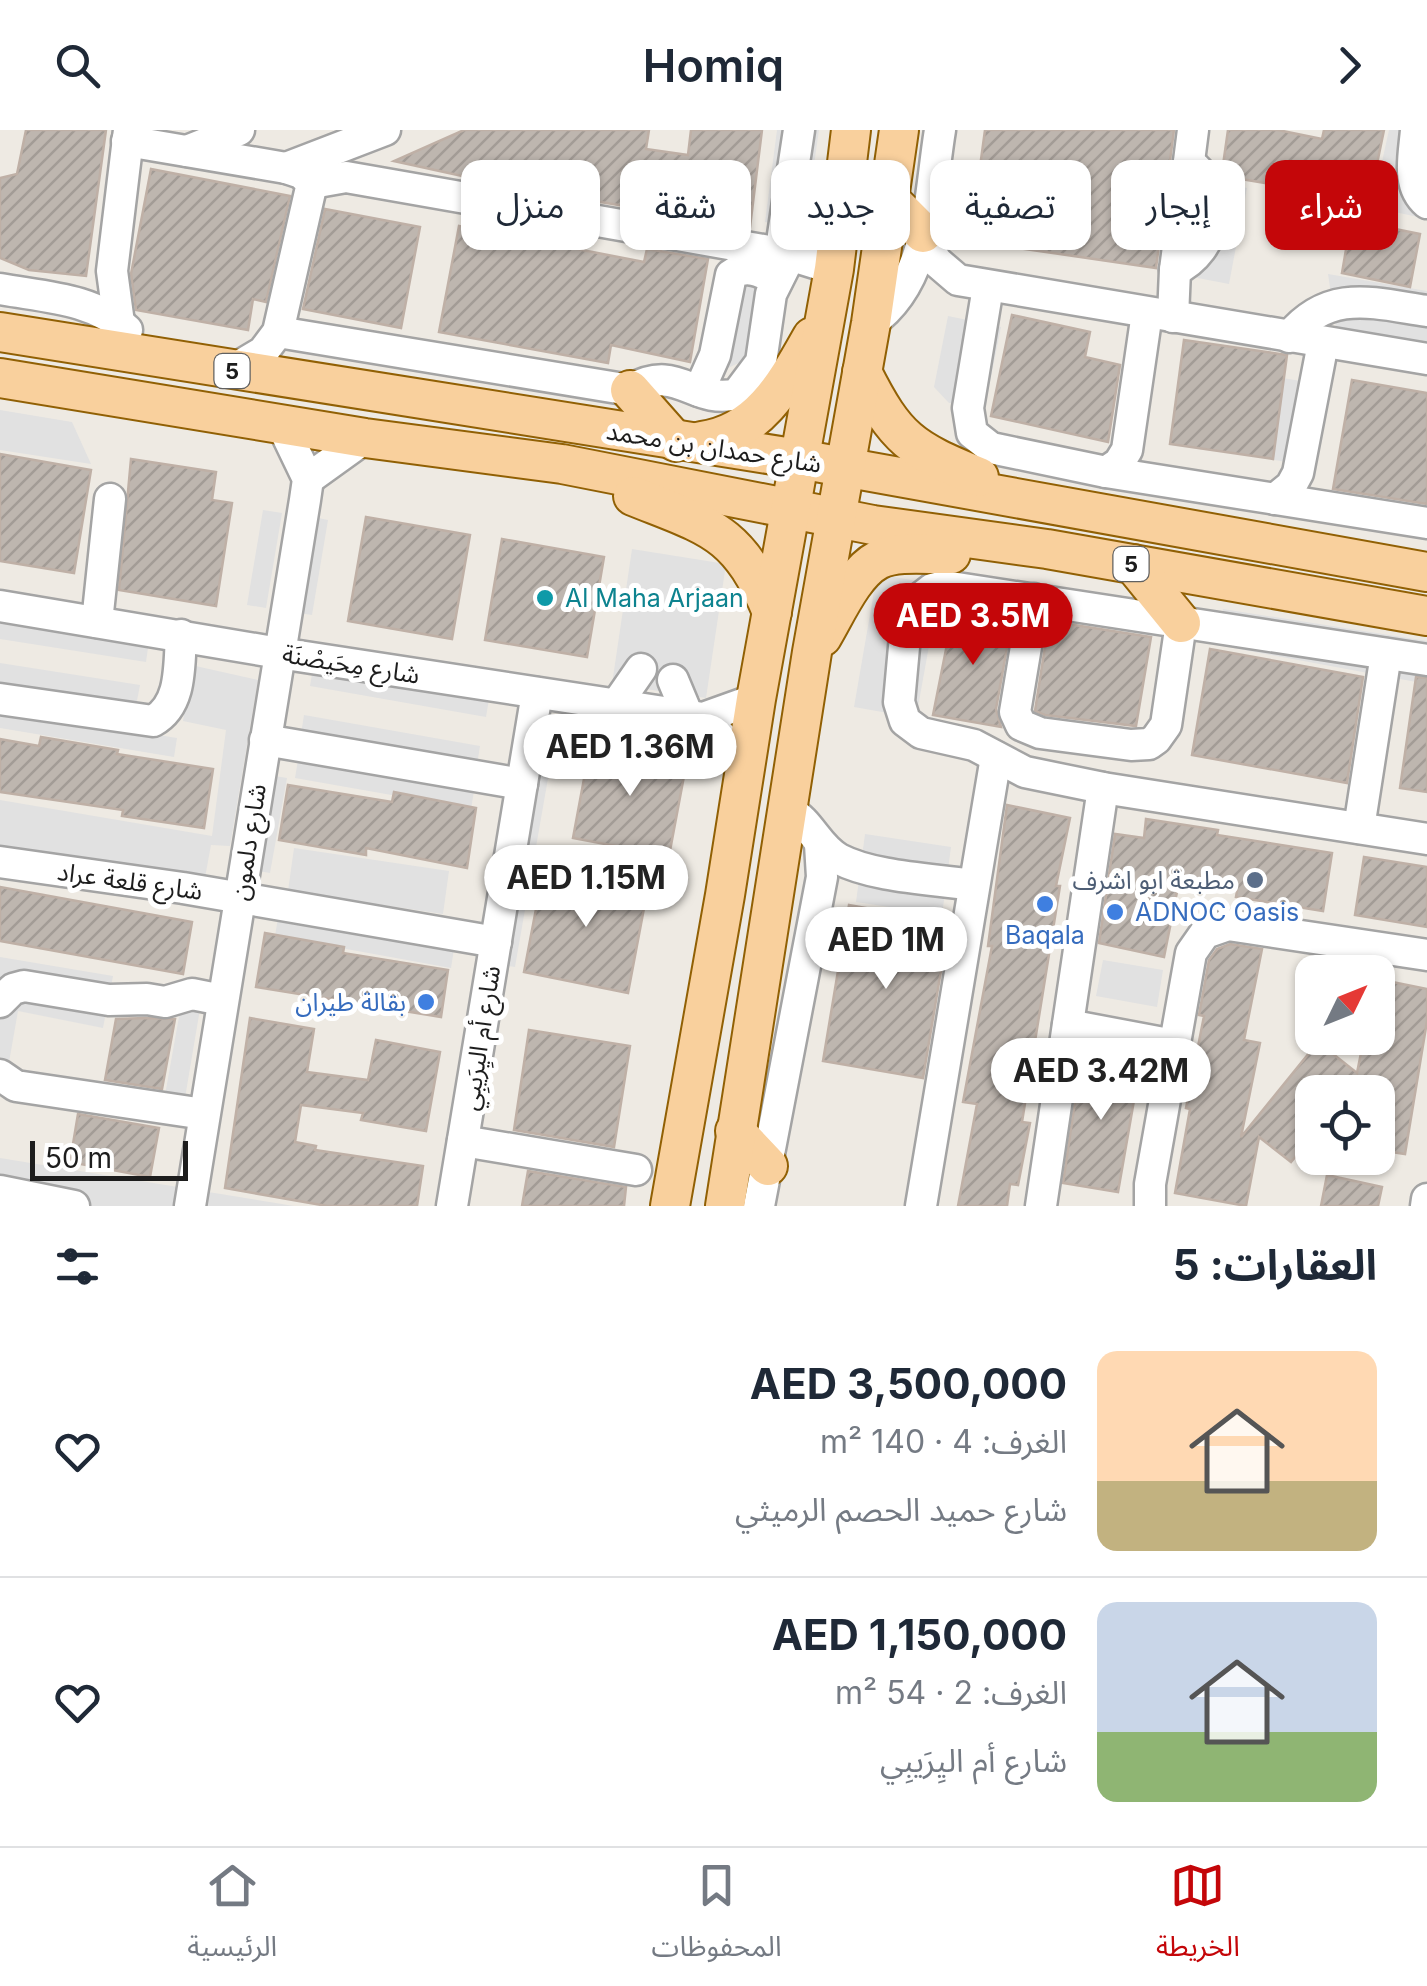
<!DOCTYPE html>
<html lang="ar">
<meta charset="utf-8">
<style>
:root{--surface:#fff;--page:#f6f6f7;--text:#1f2937;--muted:#747a83;--line:#e0e1e3;--accent:#c40609}
body{margin:0;font-family:Inter,"Noto Sans Arabic",sans-serif;background:var(--page);color:var(--text);direction:rtl;height:100vh;display:flex;flex-direction:column;font-size:38px;white-space:nowrap}
*{box-sizing:border-box;margin:0}
p{font-size:32px;color:var(--muted)}
.icon{flex:none;width:55px;height:55px;fill:none;stroke:currentColor;stroke-width:2;stroke-linecap:round;stroke-linejoin:round}
.map{position:relative;height:1076px;overflow:hidden;direction:ltr}
.drawer{display:flex;flex-direction:column;background:var(--surface);flex:1}
.drawer>*{flex:none}
.hud{position:absolute;left:30px;top:30px;width:1368px;height:90px;direction:rtl;display:flex;gap:20px}
.needle{width:65px;rotate:47deg}
.tools{position:absolute;left:1295px;top:825px;display:grid;gap:20px}
.tools a{display:grid;place-items:center;width:100px;height:100px;border-radius:20px;background:var(--surface);box-shadow:0 2px 8px #0004;font-size:50px}
.scale{position:absolute;left:30px;bottom:25px;width:158px;box-sizing:border-box;padding-left:10px;border:5px solid #1d1d1d;border-top:0;font-size:28px;line-height:35px;white-space:nowrap;color:#1d1d1d;-webkit-text-stroke:8px #fff;paint-order:stroke}
.price{position:absolute;translate:-50% -85px;padding:0 22px;border-radius:35px;background:#fff;color:#222;font-size:32px;line-height:65px;filter:drop-shadow(0 2px 5px #0008)}
.price::after{content:'';position:absolute;left:50%;top:60px;width:30px;height:22px;margin-left:-15px;background:inherit;clip-path:polygon(0 0,100% 0,50% 100%)}
.price.selected{background:var(--accent);color:#fff}
ul{padding:0;list-style:none}
li{display:flex;align-items:center;gap:30px;height:250px;padding:0 50px}
li+li{border-top:2px solid var(--line)}
li span{display:grid;place-items:center;flex:none;width:280px;height:200px;border-radius:20px;color:#555}
li>.icon{margin-inline-start:auto}
span .icon{width:120px;height:120px;fill:#fffc;stroke-width:1}
li b{font-size:42px}
h2{display:flex;justify-content:space-between;align-items:center;height:120px;padding:0 50px;font-size:42px}
.pill{padding:0 35px;border-radius:20px;background:var(--surface);box-shadow:0 2px 8px #0004;font-size:35px;line-height:90px}
.pill.selected{background:var(--accent);color:#fff}
header{display:flex;justify-content:space-between;align-items:center;height:130px;padding:0 50px;background:var(--surface);font-size:45px;font-weight:600}
.dock{display:flex;justify-content:space-around;align-items:center;height:140px;border-top:2px solid var(--line);background:var(--surface);font-size:28px;color:var(--muted)}
.dock a{display:grid;justify-items:center;gap:5px}
.dock .selected{color:var(--accent)}
.map>svg:first-child{display:block}
.parking{fill:#e1e1e1}
.building{fill:url(#building-hatch);stroke:#bfb0a6;stroke-width:2.5}
.lines{fill:none;stroke-linecap:round;stroke-linejoin:round}
.minor-casing{stroke:#a4a4a4;stroke-width:35}
.major-casing{stroke:#916004;stroke-width:42}
.minor{stroke:#fff;stroke-width:30}
.major{stroke:#f9d09d;stroke-width:38}
.culture-dot{fill:#0f9aa8;stroke:#fff;stroke-width:4}
.service-dot{fill:#5c6f8a;stroke:#fff;stroke-width:4}
.shop-dot{fill:#3f7fe0;stroke:#fff;stroke-width:4}
.labels{text-anchor:middle;dominant-baseline:central;stroke-width:10;stroke-linejoin:round;paint-order:stroke}
.shield{fill:#fff;stroke:#616161;stroke-width:2.5}
.shield-label{font-size:22px;font-weight:bold;fill:#1d1d1d}
.street-label{font-size:25px;fill:#1d1d1d;stroke:#fff}
.culture-label{font-size:25px;fill:#0d838f;stroke:#fff;text-anchor:start}
.service-label{font-size:25px;fill:#4e5e75;stroke:#fff;text-anchor:end}
.shop-label{font-size:25px;fill:#366cbe;stroke:#fff;text-anchor:start}
</style>
<header><svg class="icon" aria-label="forward" viewBox="0 0 24 24"><path d="M9 5l7 7-7 7"/></svg>Homiq<svg class="icon" aria-label="search" viewBox="0 0 24 24"><circle cx="10" cy="10" r="6"/><path d="M15 15l6 6"/></svg></header>
<div class="map">
<svg width="1427" height="1076" viewBox="0 0 1427 1076">
<defs>
<pattern id="building-hatch" width="6" height="6" patternUnits="userSpaceOnUse" patternTransform="scale(2.5)"><rect width="6" height="6" fill="#beb6af"/><path d="M-1 1l2-2M0 6l6-6M5 7l2-2" fill="none" stroke="#a39c96"/></pattern>
</defs>
<rect width="100%" height="100%" fill="#eeeae3"/>
<g class="parking">
<polygon points="777,0 819,0 805,98 765,92"/>
<polygon points="1389,0 1427,0 1427,89 1372,77"/>
<polygon points="1200,49 1247,58 1229,154 1182,145"/>
<polygon points="1328,144 1427,161 1427,212 1336,198"/>
<polygon points="732,152 769,160 758,229 745,230 728,238 718,237"/>
<polygon points="948,186 1001,197 985,277 949,273 934,257"/>
<polygon points="1282,248 1301,251 1287,332 1268,329"/>
<polygon points="0,280 72,292 91,334 0,320"/>
<polygon points="263,380 282,383 266,478 247,475"/>
<polygon points="309,386 328,390 312,485 292,482"/>
<polygon points="632,419 726,434 706,568 612,554"/>
<polygon points="877,444 940,455 916,588 854,577"/>
<polygon points="1223,479 1427,511 1427,554 1217,515"/>
<polygon points="0,487 149,511 146,532 0,509"/>
<polygon points="0,533 140,555 136,576 0,555"/>
<polygon points="191,535 258,550 230,716 211,715 204,753 0,717 0,670 212,706 226,600 183,591"/>
<polygon points="313,538 489,569 486,587 310,556"/>
<polygon points="0,579 177,608 174,627 0,598"/>
<polygon points="304,585 480,616 477,635 301,604"/>
<polygon points="536,593 557,597 515,837 494,834"/>
<polygon points="298,630 474,661 471,679 295,648"/>
<polygon points="268,645 287,648 270,743 252,740"/>
<polygon points="865,704 951,717 942,785 856,772"/>
<polygon points="294,718 449,741 443,784 288,761"/>
<polygon points="278,788 454,819 451,838 275,806"/>
<polygon points="0,827 113,846 103,898 18,881 8,938 0,937"/>
<polygon points="1103,830 1163,840 1157,877 1096,866"/>
<polygon points="182,870 201,873 185,968 165,965"/>
<polygon points="0,1028 294,1076 0,1076"/>
</g>
<g class="building">
<polygon points="26,0 106,0 86,146 29,140 0,128 0,48 17,44"/>
<polygon points="464,0 649,0 646,19 688,25 691,0 762,0 750,97 517,58 394,31"/>
<polygon points="985,0 1174,0 1156,138 970,111"/>
<polygon points="1228,0 1278,0 1322,9 1324,0 1384,0 1372,58 1296,44 1294,58 1224,46 1222,42"/>
<polygon points="151,39 290,66 266,172 253,169 248,200 136,180 131,144"/>
<polygon points="325,79 420,97 401,198 303,179"/>
<polygon points="1351,90 1420,104 1410,157 1342,143"/>
<polygon points="459,96 644,132 647,119 708,129 690,232 611,215 608,233 439,202"/>
<polygon points="1012,185 1090,202 1085,227 1120,235 1108,312 991,286"/>
<polygon points="1184,210 1287,225 1273,329 1170,314"/>
<polygon points="1352,250 1427,263 1427,374 1333,359"/>
<polygon points="0,324 91,340 74,443 0,431"/>
<polygon points="131,329 216,342 212,370 232,373 216,476 119,460"/>
<polygon points="366,387 470,405 452,509 348,491"/>
<polygon points="502,409 604,427 587,527 485,510"/>
<polygon points="954,479 1012,490 996,579 1001,597 933,585"/>
<polygon points="1049,491 1151,507 1136,596 1045,585 1035,581"/>
<polygon points="1210,519 1363,547 1347,653 1192,625"/>
<polygon points="1416,547 1427,548 1427,662 1400,658"/>
<polygon points="41,607 118,620 117,624 213,639 204,698 122,686 123,680 0,662 0,609 39,616"/>
<polygon points="591,611 687,630 669,726 573,708"/>
<polygon points="288,655 392,672 394,662 476,678 467,738 366,718 366,725 279,710"/>
<polygon points="1007,675 1070,688 1056,756 1060,756 1022,992 1030,993 1018,1055 1010,1054 1007,1076 958,1076 977,974 963,972 992,816 988,816"/>
<polygon points="1146,689 1218,700 1217,705 1332,723 1323,781 1236,767 1237,761 1179,752 1164,827 1099,813 1115,704 1144,708"/>
<polygon points="1364,727 1427,737 1427,797 1355,785"/>
<polygon points="544,737 648,757 628,863 524,842"/>
<polygon points="0,757 192,792 183,844 0,811"/>
<polygon points="849,775 949,793 923,948 823,931"/>
<polygon points="265,803 344,817 343,823 448,840 441,887 256,857"/>
<polygon points="1230,814 1262,819 1244,910 1260,913 1241,1007 1318,912 1357,943 1364,908 1378,908 1378,849 1427,859 1427,891 1405,1024 1378,1020 1378,962 1312,962 1312,997 1301,1012 1302,1019 1291,1032 1259,1007 1246,1076 1175,1063 1190,979 1186,978 1204,886 1199,885 1209,830 1217,819"/>
<polygon points="146,888 175,889 162,959 105,950 116,889"/>
<polygon points="250,888 314,899 307,942 368,950 376,910 440,922 426,1001 361,990 363,983 301,975 295,1012 316,1016 315,1020 423,1036 417,1076 327,1076 225,1058"/>
<polygon points="529,900 630,916 614,1017 514,1000"/>
<polygon points="1082,924 1140,936 1118,1062 1063,1053"/>
<polygon points="78,984 159,998 150,1047 70,1032"/>
<polygon points="528,1041 626,1057 624,1076 522,1076"/>
<polygon points="1327,1045 1382,1057 1378,1076 1321,1076"/>
</g>
<g class="lines">
<g class="minor-casing">
<g id="minor">
<path d="M1416,0C1414,26 1406,55 1427,73"/>
<polyline points="127,11 286,38 301,43 312,53 278,202 263,222 231,241"/>
<polyline points="187,21 239,0"/>
<polyline points="286,38 385,0"/>
<polyline points="312,53 346,47 786,124 834,139"/>
<polyline points="922,109 937,132 958,150 1427,229"/>
<path d="M1175,140C1217,121 1230,60 1189,33"/>
<polyline points="988,157 968,278 972,303 991,318 1106,342 1427,393"/>
<path d="M0,159C44,167 93,168 127,200"/>
<polyline points="1173,187 1175,140 1193,0"/>
<polyline points="119,193 112,141 129,0"/>
<path d="M871,193C931,151 929,66 940,0"/>
<path d="M278,202L630,260C679,232 692,275 737,264L761,232L771,164L785,136L783,105L799,0"/>
<path d="M1289,207C1329,158 1373,173 1427,181"/>
<path d="M699,261L715,225L731,145C746,133 763,142 777,151"/>
<polyline points="1106,342 1119,333 1127,320 1147,183"/>
<polyline points="308,349 365,308"/>
<polyline points="1275,369 1291,356 1298,343 1323,213"/>
<polyline points="1034,469 1015,582 1021,595 1040,603 1131,615 1149,614 1156,609 1166,595 1181,493"/>
<polyline points="0,476 279,523 703,588 756,569"/>
<polyline points="97,492 110,369"/>
<polyline points="1427,530 944,456 932,459 914,473 906,495 899,572 905,591 921,603 974,615 1025,642 1103,658 1427,709"/>
<polyline points="673,550 688,586"/>
<path d="M0,569L153,591C182,575 179,536 181,505"/>
<polyline points="616,575 641,539"/>
<polyline points="703,588 746,631"/>
<polyline points="265,610 522,654"/>
<path d="M788,680C811,692 817,717 839,729C873,747 933,749 972,755"/>
<polyline points="1359,698 1386,524"/>
<polyline points="0,732 183,758 496,812"/>
<polyline points="0,872 13,859 24,856 109,870 147,869 165,872 192,864 222,870"/>
<polyline points="1068,895 1174,915"/>
<polyline points="0,945 16,956 204,984"/>
<polyline points="463,1011 636,1040"/>
<polyline points="0,1061 74,1076"/>
<polyline points="190,1076 305,370 308,349 282,295"/>
<polyline points="452,1076 537,563"/>
<polyline points="759,1076 822,747 820,714"/>
<polyline points="921,1076 996,627"/>
<polyline points="1041,1076 1103,658"/>
<polyline points="1150,1076 1150,1054 1191,823 1205,803 1228,795 1427,825"/>
<polyline points="1426,1076 1427,1069"/>
</g>
</g>
<g class="major-casing">
<g id="major">
<polyline points="889,69 923,103"/>
<polyline points="0,202 799,329 1427,442"/>
<path d="M862,242C896,310 911,319 979,347"/>
<polyline points="0,248 365,308 562,334 873,395 1047,419 1427,486"/>
<polyline points="630,260 676,312"/>
<path d="M701,311C759,304 786,253 812,207"/>
<path d="M633,366C710,397 738,400 772,482"/>
<polyline points="1133,434 1181,493"/>
<path d="M822,507C836,484 853,443 878,430C898,420 929,425 951,424"/>
<polyline points="735,1001 768,1036"/>
<polyline points="670,1076 725,765 756,569 834,139 851,0"/>
<polyline points="725,1076 812,522 871,193 899,0"/>
</g>
</g>
<use href="#minor" class="minor"/>
<use href="#major" class="major"/>
</g>
<circle class="culture-dot" cx="545" cy="468" r="10"/>
<circle class="service-dot" cx="1255" cy="750" r="10"/>
<g class="shop-dot">
<circle cx="1045" cy="774" r="10"/>
<circle cx="1115" cy="782" r="10"/>
<circle cx="426" cy="872" r="10"/>
</g>
<g class="labels">
<g class="shield">
<rect x="214.5" y="224" width="35" height="34" rx="8"/>
<rect x="1113.5" y="417" width="35" height="34" rx="8"/>
</g>
<g class="shield-label">
<text x="232" y="241">5</text>
<text x="1131" y="434">5</text>
</g>
<g class="street-label">
<text transform="translate(714 317) rotate(9)">شارع حمدان بن محمد</text>
<text transform="translate(351 534) rotate(9)">شارع مِحَيصْنَة</text>
<text transform="translate(248 712) rotate(-81)">شارع دلمون</text>
<text transform="translate(130 751) rotate(8)">شارع قلعة عراد</text>
<text transform="translate(480 908) rotate(-81)">شارع أم اليِرَيبِي</text>
</g>
<g class="culture-label">
<text x="565" y="468">Al Maha Arjaan</text>
</g>
<g class="service-label">
<text x="1235" y="750">مطبعة ابو اشرف</text>
</g>
<g class="shop-label">
<text x="1135" y="782">ADNOC Oasis</text>
<text x="1045" y="805" text-anchor="middle">Baqala</text>
<text x="406" y="872" text-anchor="end">بقالة طيران</text>
</g>
</g>
</svg>
<div class="tools">
<a><svg class="needle" viewBox="-14 -14 28 28"><path d="M0-13l5 13h-10z" fill="#e53935"/><path d="M0 13l5-13h-10z" fill="#747a83"/></svg></a>
<a><svg class="icon" aria-label="locate" viewBox="0 0 24 24"><circle cx="12" cy="12" r="6"/><path d="M12 2v4M12 18v4M2 12h4M18 12h4"/></svg></a>
</div>
<div class="scale">50 m</div>
<b class="price selected" style="left:973px;top:538px">AED 3.5M</b>
<b class="price" style="left:630px;top:669px">AED 1.36M</b>
<b class="price" style="left:586px;top:800px">AED 1.15M</b>
<b class="price" style="left:886px;top:862px">AED 1M</b>
<b class="price" style="left:1101px;top:993px">AED 3.42M</b>
<div class="hud">
<a class="pill selected">شراء</a>
<a class="pill">إيجار</a>
<a class="pill">تصفية</a>
<a class="pill">جديد</a>
<a class="pill">شقة</a>
<a class="pill">منزل</a>
</div>
</div>
<section class="drawer">
<h2>العقارات: 5<svg class="icon" aria-label="filters" viewBox="0 0 24 24"><path d="M4 7h16M4 17h16"/><circle cx="9" cy="7" r="2"/><circle cx="15" cy="17" r="2"/></svg></h2>
<ul>
<li><span style="background:linear-gradient(#ffd9b3 65%,#c2b280 0)"><svg class="icon" aria-label="home" viewBox="0 0 24 24"><path d="M3 11l9-7 9 7M6 9v11h12V9"/></svg></span><div><b>AED 3,500,000</b><p>الغرف: 4 · 140 m²</p><p>شارع حميد الحصم الرميثي</p></div><svg class="icon" aria-label="heart" viewBox="0 0 24 24"><path d="M12 20l-8-8c-3-5 5-10 8-4 3-6 11-1 8 4z"/></svg></li>
<li><span style="background:linear-gradient(#c9d6e8 65%,#8fb573 0)"><svg class="icon" aria-label="home" viewBox="0 0 24 24"><path d="M3 11l9-7 9 7M6 9v11h12V9"/></svg></span><div><b>AED 1,150,000</b><p>الغرف: 2 · 54 m²</p><p>شارع أم اليِرَيبِي</p></div><svg class="icon" aria-label="heart" viewBox="0 0 24 24"><path d="M12 20l-8-8c-3-5 5-10 8-4 3-6 11-1 8 4z"/></svg></li>
</ul>
</section>
<nav class="dock">
<a class="selected"><svg class="icon" aria-label="map" viewBox="0 0 24 24"><path d="M3 6l6-2 6 2 6-2v14l-6 2-6-2-6 2zM9 4v14M15 6v14"/></svg>الخريطة</a>
<a><svg class="icon" aria-label="saved" viewBox="0 0 24 24"><path d="M7 4h10v16l-5-4-5 4z"/></svg>المحفوظات</a>
<a><svg class="icon" aria-label="home" viewBox="0 0 24 24"><path d="M3 11l9-7 9 7M6 9v11h12V9"/></svg>الرئيسية</a>
</nav>
